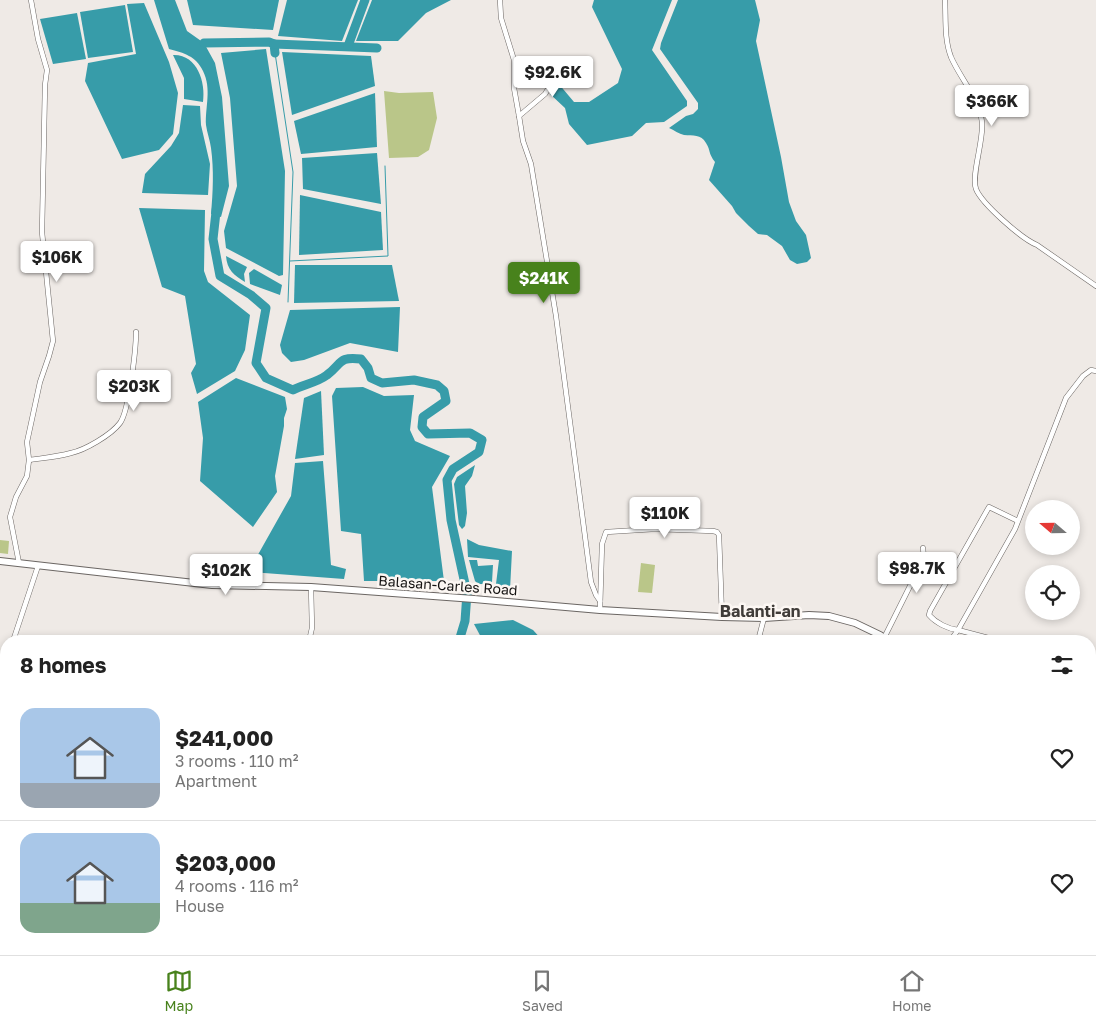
<!DOCTYPE html>
<meta charset="utf-8">
<style>
:root{--surface:#fff;--page:#f6f6f6;--text:#222;--muted:#767676;--line:#e0e0e0;--accent:#48821c}
body{margin:0;font-family:"Golos Text",sans-serif;background:var(--page);color:var(--text);height:100vh;display:flex;flex-direction:column;font-size:19px;white-space:nowrap}
*{box-sizing:border-box;margin:0}
p{font-size:16px;color:var(--muted)}
.icon{flex:none;width:28px;height:28px;fill:none;stroke:currentColor;stroke-width:2;stroke-linecap:round;stroke-linejoin:round}
.map{position:relative;flex:1;overflow:hidden}
.side{position:absolute;left:0px;top:635px;width:1096px;height:320px;display:flex;flex-direction:column;background:var(--surface);border-radius:20px 20px 0 0;box-shadow:0 2px 8px #0003}
.side>*{flex:none}
.needle{width:32px;rotate:290deg}
.buttons{position:absolute;left:1025px;top:500px;display:grid;gap:10px}
.buttons a{display:grid;place-items:center;width:55px;height:55px;border-radius:50%;background:var(--surface);box-shadow:0 2px 8px #0003;font-size:25px}
.price{position:absolute;translate:-50% -42px;padding:0 11px;border-radius:5px;background:#fff;color:#222;font-size:16px;line-height:32px;filter:drop-shadow(0 1px 2px #0008)}
.price::after{content:'';position:absolute;left:50%;top:30px;width:15px;height:11px;margin-left:-8px;background:inherit;clip-path:polygon(0 0,100% 0,50% 100%)}
.price.active{background:var(--accent);color:#fff}
ul{padding:0;list-style:none}
li{display:flex;align-items:center;gap:15px;height:125px;padding:0 20px}
li+li{border-top:1px solid var(--line)}
li span{display:grid;place-items:center;flex:none;width:140px;height:100px;border-radius:15px;color:#555}
li>.icon{margin-inline-start:auto}
span .icon{width:60px;height:60px;fill:#fffc;stroke-width:1}
li b{font-size:21px}
h2{display:flex;justify-content:space-between;align-items:center;height:60px;padding:0 20px;font-size:21px}
.dock{display:flex;justify-content:space-around;align-items:center;height:70px;border-top:1px solid var(--line);background:var(--surface);font-size:14px;color:var(--muted)}
.dock a{display:grid;justify-items:center;gap:2px}
.dock .active{color:var(--accent)}
.map>svg:first-child{display:block}
.green{fill:#bac689}
.water{fill:#379ca9}
.lines{fill:none;stroke-linecap:round;stroke-linejoin:round}
.stream{stroke:#379ca9;stroke-width:1}
.river{stroke:#379ca9;stroke-width:9}
.street-casing{stroke:#6b6663;stroke-width:5.5}
.secondary-casing{stroke:#6b6663;stroke-width:8}
.street{stroke:#fff;stroke-width:4.5}
.secondary{stroke:#fff;stroke-width:6}
.labels{text-anchor:middle;dominant-baseline:central;stroke-width:5;stroke-linejoin:round;paint-order:stroke}
.street-label{font-size:14px;fill:#151312;stroke:#fcf7f3}
.quarter-label{font-size:16px;font-weight:bold;fill:#403c39;stroke:#fcf7f3}
</style>
<div class="map">
<svg width="1096" height="955" viewBox="0 0 1096 955">
<rect width="100%" height="100%" fill="#efeae6"/>
<g class="green">
<polygon points="384,91 399,93 433,92 437,118 429,150 418,157 389,158"/>
<polygon points="0,540 9,541 8,554 0,553"/>
<polygon points="641,563 655,565 652,593 638,592"/>
</g>
<g class="water">
<path d="M154,0H175L187,31L204,43L215,63L222,97L229,186L221,217L211,214C213,192 214,170 211,148C210,140 207,133 206,125C205,107 212,89 203,71C196,56 184,53 169,49Z"/>
<polygon points="187,0 279,0 273,30 193,25"/>
<polygon points="287,0 358,0 342,41 278,36"/>
<polygon points="372,0 451,0 426,13 398,41 356,41"/>
<polygon points="594,0 672,0 652,50 687,101 687,106 664,122 646,123 632,136 587,145 569,124 565,108 550,94 558,83 574,102 589,102 618,83 622,69 592,7"/>
<path d="M678,0H755L760,20L756,41L781,157L789,202L796,221L806,235L811,258L807,262L797,264L790,260L782,246L767,235L758,234L749,226L736,213L732,206L709,180L715,162C708,153 711,151 706,143C701,134 693,136 684,135C679,134 674,130 669,128L686,116L693,114L698,109V103L660,49L661,43Z"/>
<polygon points="144,3 169,62 178,93 173,134 159,150 122,159 85,81 88,63 136,54 127,4"/>
<polygon points="125,5 133,52 88,58 80,12"/>
<polygon points="77,13 86,59 53,64 40,19"/>
<polygon points="266,49 285,171 283,275 279,276 226,248 224,231 237,186 230,98 221,53"/>
<polygon points="282,52 371,56 375,86 292,115"/>
<path d="M173,55C197,54 206,82 203,102L184,99V78Z"/>
<polygon points="375,93 377,147 301,154 294,121"/>
<polygon points="183,105 200,106 201,125 210,164 208,195 142,193 145,174 171,146 179,133"/>
<polygon points="377,153 381,204 303,189 302,158"/>
<polygon points="300,195 381,212 383,250 299,255"/>
<polygon points="139,208 205,210 204,271 208,282 250,315 245,350 235,371 197,394 191,373 196,364 185,296 162,287"/>
<path d="M226,256L247,267L244,274L245,282C234,275 227,270 226,256Z"/>
<polygon points="295,265 392,265 399,301 294,303"/>
<polygon points="254,269 282,285 280,295 250,284 249,273"/>
<polygon points="400,307 398,352 350,343 304,360 291,362 282,353 280,345 290,310"/>
<polygon points="236,378 285,397 287,409 284,418 284,426 275,476 277,492 253,527 200,481 203,438 198,402"/>
<polygon points="363,387 384,396 414,395 410,430 415,441 450,456 432,487 444,581 364,581 361,534 341,531 332,396 336,388"/>
<polygon points="321,391 324,455 295,459 304,398"/>
<polygon points="323,461 331,565 346,569 344,579 251,572 251,567 291,496 295,463"/>
<polygon points="475,465 472,476 465,486 467,513 465,526 462,529 459,525 454,484 457,477"/>
<polygon points="467,539 479,545 512,551 510,590 499,589 496,584 499,560 468,557"/>
<polygon points="469,560 477,560 478,566 493,565 492,582 489,584 478,584 475,581"/>
<polygon points="513,620 533,630 543,641 483,641 474,624"/>
</g>
<g class="lines">
<g class="stream">
<polyline points="275,53 293,172 288,302"/>
<polyline points="290,261 388,256 385,166"/>
</g>
<g class="river">
<polyline points="204,43 269,42 274,44 275,53"/>
<polyline points="274,44 377,48"/>
<polyline points="348,46 365,0"/>
<path d="M217,203L213,239L220,276L251,295L266,308L256,363L266,378L293,390C303,385 318,382 327,375C342,364 338,356 361,359L368,368L371,378L382,383L414,380L437,385L444,391L446,401L423,417L422,427L428,434L470,433L482,440L479,452L453,469L447,480L451,520L467,593L465,621L459,641"/>
<polyline points="458,949 459,955"/>
<polyline points="511,955 513,949"/>
</g>
<g class="street-casing">
<g id="street">
<polyline points="500,0 501,18 514,60 514,88 519,116 523,141 531,164 556,316 591,582 596,595 600,601"/>
<path d="M945,0C946,18 944,39 951,57C960,78 979,98 982,122C984,140 971,175 976,189C982,204 1022,239 1037,245L1096,286"/>
<polyline points="519,116 545,94 565,62"/>
<path d="M29,460C43,458 57,457 71,453C85,450 111,435 120,423C129,411 136,349 136,332"/>
<path d="M1018,521L989,507L930,611L929,615C936,623 948,629 958,630L1015,529L1066,398L1083,376L1091,370L1096,371"/>
<polyline points="19,563 10,517 16,497 27,476 29,460 27,442 40,382 49,356 53,341 42,232 45,85 47,70 38,39 31,0"/>
<polyline points="600,610 602,544 606,532 655,529 713,531 717,532 719,535 722,617"/>
<polyline points="884,638 924,558 923,548"/>
<polyline points="13,641 38,566"/>
<polyline points="309,641 312,628 311,587"/>
<polyline points="758,641 764,618"/>
<polyline points="950,641 958,630 996,640"/>
<polyline points="0,680 6,661"/>
<polyline points="0,738 6,738"/>
<polyline points="0,749 5,786 6,786"/>
<polyline points="0,787 5,786 6,801"/>
<polyline points="0,811 6,810"/>
<polyline points="0,835 6,834"/>
<polyline points="2,857 6,857"/>
</g>
</g>
<g class="secondary-casing">
<g id="secondary">
<polyline points="0,561 212,585 311,587 474,599 600,610 722,617 764,618 809,615 829,616 855,623 880,635 889,641"/>
<polyline points="1090,789 1096,794"/>
</g>
</g>
<use href="#street" class="street"/>
<use href="#secondary" class="secondary"/>
</g>
<g class="labels">
<g class="street-label">
<text transform="translate(448 585) rotate(4)">Balasan-Carles Road</text>
</g>
<g class="quarter-label">
<text x="760" y="611">Balanti-an</text>
</g>
</g>
</svg>
<div class="buttons">
<a><svg class="needle" viewBox="-14 -14 28 28"><path d="M0-13l5 13h-10z" fill="#e53935"/><path d="M0 13l5-13h-10z" fill="#767676"/></svg></a>
<a><svg class="icon" aria-label="locate" viewBox="0 0 24 24"><circle cx="12" cy="12" r="6"/><path d="M12 2v4M12 18v4M2 12h4M18 12h4"/></svg></a>
</div>
<b class="price" style="left:553px;top:98px">$92.6K</b>
<b class="price" style="left:992px;top:127px">$366K</b>
<b class="price" style="left:57px;top:283px">$106K</b>
<b class="price active" style="left:544px;top:304px">$241K</b>
<b class="price" style="left:134px;top:412px">$203K</b>
<b class="price" style="left:665px;top:539px">$110K</b>
<b class="price" style="left:917px;top:594px">$98.7K</b>
<b class="price" style="left:226px;top:596px">$102K</b>
<section class="side">
<h2>8 homes<svg class="icon" aria-label="filters" viewBox="0 0 24 24"><path d="M4 7h16M4 17h16"/><circle cx="9" cy="7" r="2"/><circle cx="15" cy="17" r="2"/></svg></h2>
<ul>
<li><span style="background:linear-gradient(#a9c7e8 75%,#9aa5b1 0)"><svg class="icon" aria-label="home" viewBox="0 0 24 24"><path d="M3 11l9-7 9 7M6 9v11h12V9"/></svg></span><div><b>$241,000</b><p>3 rooms · 110 m²</p><p>Apartment</p></div><svg class="icon" aria-label="heart" viewBox="0 0 24 24"><path d="M12 20l-8-8c-3-5 5-10 8-4 3-6 11-1 8 4z"/></svg></li>
<li><span style="background:linear-gradient(#a9c7e8 70%,#7fa58c 0)"><svg class="icon" aria-label="home" viewBox="0 0 24 24"><path d="M3 11l9-7 9 7M6 9v11h12V9"/></svg></span><div><b>$203,000</b><p>4 rooms · 116 m²</p><p>House</p></div><svg class="icon" aria-label="heart" viewBox="0 0 24 24"><path d="M12 20l-8-8c-3-5 5-10 8-4 3-6 11-1 8 4z"/></svg></li>
</ul>
</section>
</div>
<nav class="dock">
<a class="active"><svg class="icon" aria-label="map" viewBox="0 0 24 24"><path d="M3 6l6-2 6 2 6-2v14l-6 2-6-2-6 2zM9 4v14M15 6v14"/></svg>Map</a>
<a><svg class="icon" aria-label="saved" viewBox="0 0 24 24"><path d="M7 4h10v16l-5-4-5 4z"/></svg>Saved</a>
<a><svg class="icon" aria-label="home" viewBox="0 0 24 24"><path d="M3 11l9-7 9 7M6 9v11h12V9"/></svg>Home</a>
</nav>
